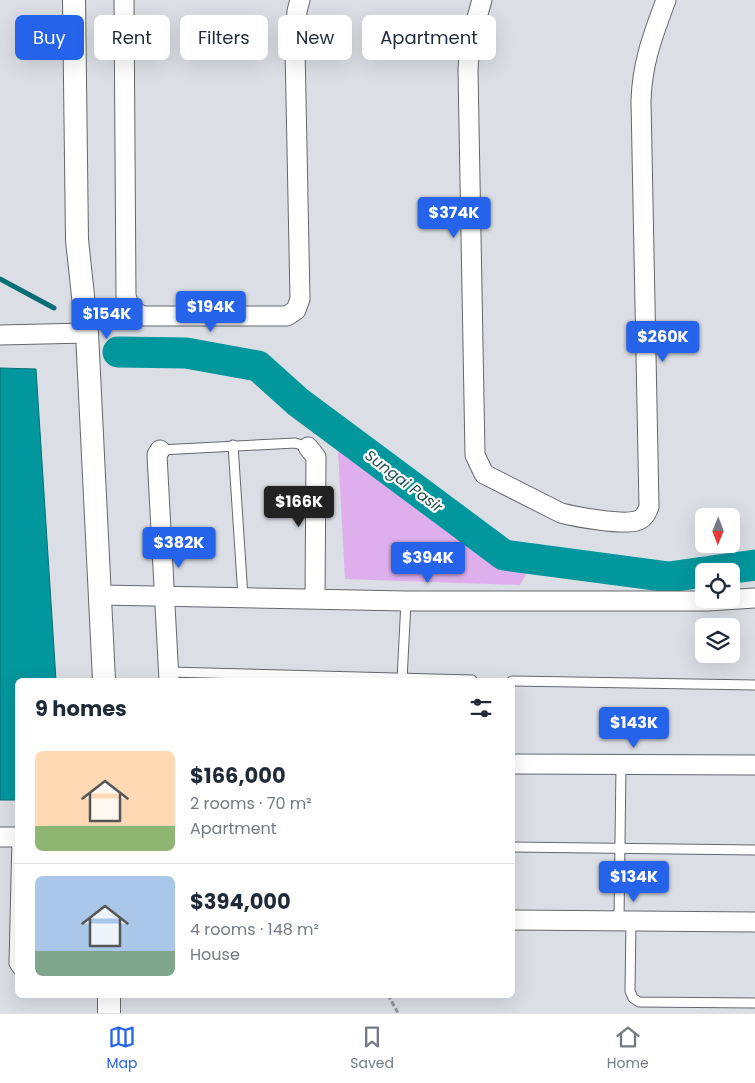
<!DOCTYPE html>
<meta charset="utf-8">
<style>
:root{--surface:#fff;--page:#f2f2f3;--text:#1f2937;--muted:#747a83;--line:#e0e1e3;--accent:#2563eb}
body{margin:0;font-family:Poppins,sans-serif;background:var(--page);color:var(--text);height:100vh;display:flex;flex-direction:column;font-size:19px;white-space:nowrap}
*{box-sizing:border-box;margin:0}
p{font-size:16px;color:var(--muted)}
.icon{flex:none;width:28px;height:28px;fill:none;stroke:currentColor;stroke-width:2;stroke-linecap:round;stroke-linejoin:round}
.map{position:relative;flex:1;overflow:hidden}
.sheet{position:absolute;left:15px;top:678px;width:500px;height:320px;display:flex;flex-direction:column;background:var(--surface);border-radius:8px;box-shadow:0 5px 20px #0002}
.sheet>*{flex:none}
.hud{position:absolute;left:15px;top:15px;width:500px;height:45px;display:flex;gap:10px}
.needle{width:32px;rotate:181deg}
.tools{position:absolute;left:695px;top:508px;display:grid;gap:10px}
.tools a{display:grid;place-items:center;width:45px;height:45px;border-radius:8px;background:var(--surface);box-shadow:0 5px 20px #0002;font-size:25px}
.price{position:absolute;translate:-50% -42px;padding:0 11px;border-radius:5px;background:var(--accent);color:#fff;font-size:16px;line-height:32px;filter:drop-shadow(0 1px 2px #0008)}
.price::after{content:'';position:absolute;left:50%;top:30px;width:15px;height:11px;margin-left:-8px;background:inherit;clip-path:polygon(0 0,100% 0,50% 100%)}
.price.current{background:#222;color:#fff}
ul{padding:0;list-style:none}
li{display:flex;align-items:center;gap:15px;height:125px;padding:0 20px}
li+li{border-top:1px solid var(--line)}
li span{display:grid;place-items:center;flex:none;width:140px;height:100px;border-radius:8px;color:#555}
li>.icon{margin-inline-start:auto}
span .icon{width:60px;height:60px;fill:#fffc;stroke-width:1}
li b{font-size:21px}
h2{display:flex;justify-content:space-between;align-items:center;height:60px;padding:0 20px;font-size:21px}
.pill{padding:0 18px;border-radius:8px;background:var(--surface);box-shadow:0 5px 20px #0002;font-size:18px;line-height:45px}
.pill.current{background:var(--accent);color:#fff}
.tabs{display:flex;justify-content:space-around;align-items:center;height:70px;border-top:1px solid var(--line);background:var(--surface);font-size:14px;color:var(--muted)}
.tabs a{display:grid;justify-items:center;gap:2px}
.tabs .current{color:var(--accent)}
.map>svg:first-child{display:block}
.green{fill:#deafec}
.water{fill:#01979d;stroke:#066f74}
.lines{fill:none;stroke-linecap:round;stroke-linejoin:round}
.stream{stroke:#066f74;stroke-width:5}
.river{stroke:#01979d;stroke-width:31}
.service-casing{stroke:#65686d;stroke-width:11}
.minor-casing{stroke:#65686d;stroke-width:21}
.tertiary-casing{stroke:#65686d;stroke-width:24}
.path{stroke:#93959a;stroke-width:3;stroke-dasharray:5 2.5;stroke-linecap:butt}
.service{stroke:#fff;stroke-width:9}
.minor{stroke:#fff;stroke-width:19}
.tertiary{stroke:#fff;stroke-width:22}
.labels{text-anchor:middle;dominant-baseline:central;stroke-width:4.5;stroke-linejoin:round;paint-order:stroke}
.water-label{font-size:15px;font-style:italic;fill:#1c4f51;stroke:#fff}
</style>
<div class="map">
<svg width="755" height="1013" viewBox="0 0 755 1013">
<rect width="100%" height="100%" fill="#dbdee4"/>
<polygon class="green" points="338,450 505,560 532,564 520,585 345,579"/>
<polygon class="water" points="0,368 36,369 56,680 18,680 17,800 0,800"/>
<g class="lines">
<polyline class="stream" points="0,279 54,308"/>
<g class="river">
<polyline points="118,352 186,353 258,366 298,402 504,555 669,577 704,572"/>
<polyline points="711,571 755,565"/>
</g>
<g class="service-casing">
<g id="service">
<polyline points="233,445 243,597"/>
<polyline points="160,450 295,443 308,447"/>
<polyline points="168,672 472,680"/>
<polyline points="402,680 406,601"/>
<polyline points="512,681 755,685"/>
<polyline points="17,837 14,964 18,970"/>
<polyline points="512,847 755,850"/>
<polyline points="619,919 621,765"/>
<polyline points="631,920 630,991 633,998 639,1002 755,1003"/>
</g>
</g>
<g class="minor-casing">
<g id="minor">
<polyline points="124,0 126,296 130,308 142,316 287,316 296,310 300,299 295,48 297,11 300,0"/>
<path d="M482,0L470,42L468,70L475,455L484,474L561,513C576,517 622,525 636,521C644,519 646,514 649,507L641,101C642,63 653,35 666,0"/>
<polyline points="0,335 87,333"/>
<polyline points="308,447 316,457 315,598"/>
<polyline points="160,450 157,455 169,680"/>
<polyline points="101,595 406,601 708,601 755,598"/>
<polyline points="512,764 755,765"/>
<polyline points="0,837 18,837"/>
<polyline points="512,920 755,922"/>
</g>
</g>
<g class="tertiary-casing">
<g id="tertiary">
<polyline points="74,0 77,240 87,333 104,680"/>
<polyline points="109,1013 109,995"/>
</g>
</g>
<polyline class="path" points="388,995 398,1013"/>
<use href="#service" class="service"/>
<use href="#minor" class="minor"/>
<use href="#tertiary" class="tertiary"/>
</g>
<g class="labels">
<g class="water-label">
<text transform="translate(404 481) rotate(37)">Sungai Pasir</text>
</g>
</g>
</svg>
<div class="tools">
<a><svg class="needle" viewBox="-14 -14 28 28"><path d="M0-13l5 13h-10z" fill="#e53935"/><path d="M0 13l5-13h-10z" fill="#747a83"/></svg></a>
<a><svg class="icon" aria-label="locate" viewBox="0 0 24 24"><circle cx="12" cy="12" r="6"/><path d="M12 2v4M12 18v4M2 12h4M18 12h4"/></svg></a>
<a><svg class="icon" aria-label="layers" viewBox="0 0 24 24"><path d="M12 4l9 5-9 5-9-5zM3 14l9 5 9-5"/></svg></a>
</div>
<b class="price" style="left:454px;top:239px">$374K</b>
<b class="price" style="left:211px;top:333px">$194K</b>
<b class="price" style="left:107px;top:340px">$154K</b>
<b class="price" style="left:663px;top:363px">$260K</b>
<b class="price current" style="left:299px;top:528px">$166K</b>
<b class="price" style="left:179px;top:569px">$382K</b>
<b class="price" style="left:428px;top:584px">$394K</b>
<b class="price" style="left:634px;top:749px">$143K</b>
<b class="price" style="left:634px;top:903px">$134K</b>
<div class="hud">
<a class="pill current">Buy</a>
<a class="pill">Rent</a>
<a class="pill">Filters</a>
<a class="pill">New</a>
<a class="pill">Apartment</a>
</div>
<section class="sheet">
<h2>9 homes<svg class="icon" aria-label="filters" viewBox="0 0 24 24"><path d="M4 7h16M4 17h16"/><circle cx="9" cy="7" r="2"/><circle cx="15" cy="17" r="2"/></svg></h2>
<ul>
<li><span style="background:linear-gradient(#ffd9b3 75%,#8fb573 0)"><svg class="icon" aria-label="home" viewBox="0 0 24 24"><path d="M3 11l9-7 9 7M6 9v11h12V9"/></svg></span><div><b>$166,000</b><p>2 rooms · 70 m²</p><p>Apartment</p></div></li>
<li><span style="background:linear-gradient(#a9c7e8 75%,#7fa58c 0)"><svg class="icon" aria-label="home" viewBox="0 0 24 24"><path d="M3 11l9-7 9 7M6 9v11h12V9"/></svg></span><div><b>$394,000</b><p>4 rooms · 148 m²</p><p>House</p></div></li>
</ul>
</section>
</div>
<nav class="tabs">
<a class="current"><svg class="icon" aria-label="map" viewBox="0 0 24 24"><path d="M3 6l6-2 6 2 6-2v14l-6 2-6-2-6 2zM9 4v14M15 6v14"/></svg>Map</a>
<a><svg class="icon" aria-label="saved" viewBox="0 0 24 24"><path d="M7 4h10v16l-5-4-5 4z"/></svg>Saved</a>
<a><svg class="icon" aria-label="home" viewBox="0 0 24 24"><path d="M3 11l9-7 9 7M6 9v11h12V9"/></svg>Home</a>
</nav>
